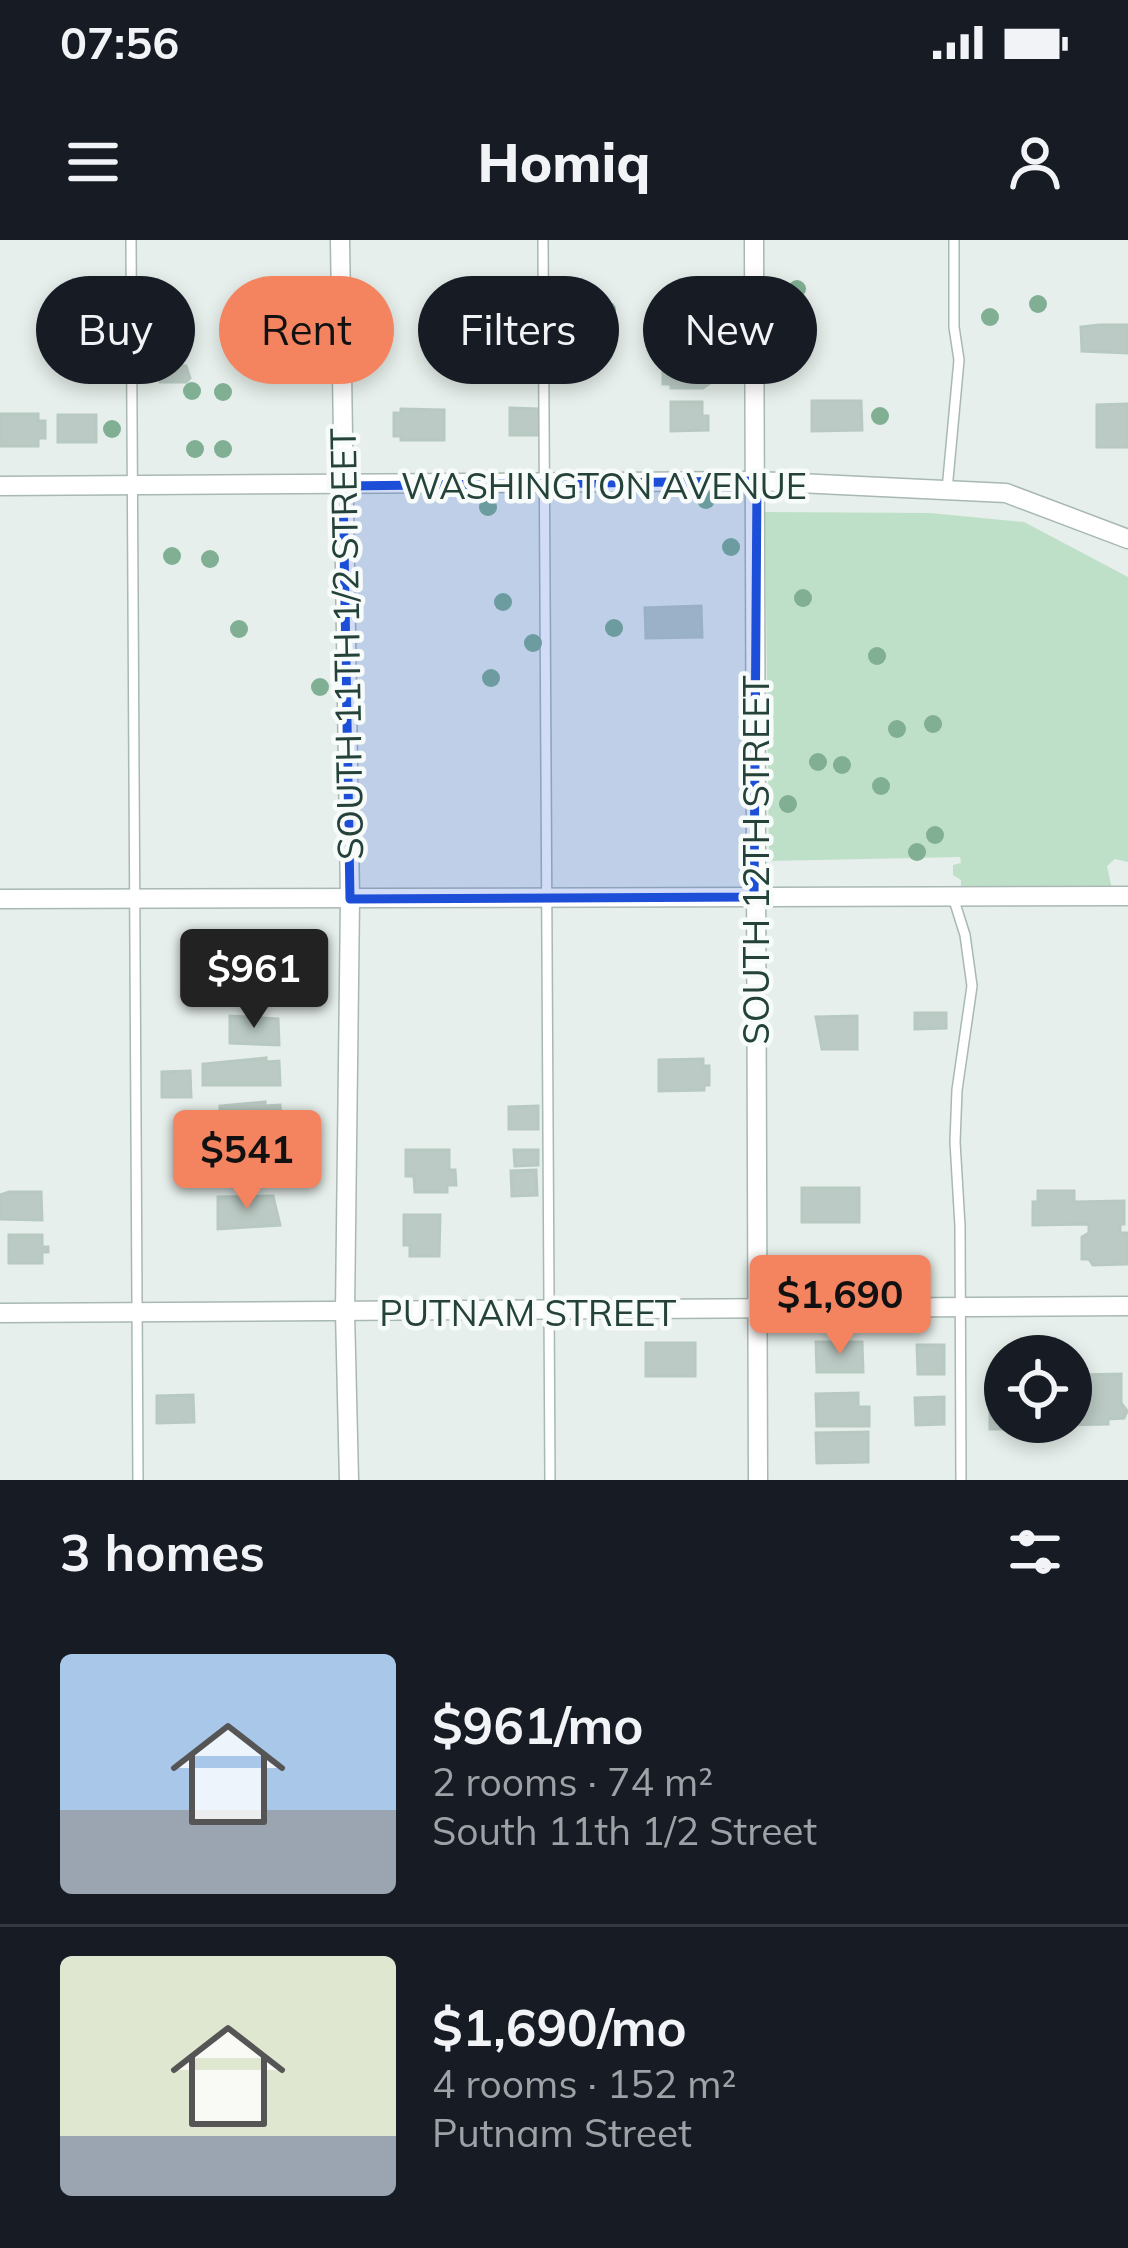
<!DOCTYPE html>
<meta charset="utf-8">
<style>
:root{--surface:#171b24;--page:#20242c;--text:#f1f3f6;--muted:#9ea1a6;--line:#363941;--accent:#f4845f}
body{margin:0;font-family:Mulish,sans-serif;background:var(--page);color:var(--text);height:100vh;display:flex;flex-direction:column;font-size:45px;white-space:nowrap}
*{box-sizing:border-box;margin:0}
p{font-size:39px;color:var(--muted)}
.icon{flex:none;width:66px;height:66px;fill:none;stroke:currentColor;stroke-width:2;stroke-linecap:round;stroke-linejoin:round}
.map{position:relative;height:1240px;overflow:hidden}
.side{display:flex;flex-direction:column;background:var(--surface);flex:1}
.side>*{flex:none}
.guide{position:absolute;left:36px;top:36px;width:1056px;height:108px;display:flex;gap:24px}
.buttons{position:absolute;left:984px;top:1095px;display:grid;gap:24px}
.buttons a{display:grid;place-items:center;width:108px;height:108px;border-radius:50%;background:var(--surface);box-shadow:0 6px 18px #0003;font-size:60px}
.price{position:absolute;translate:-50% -102px;padding:0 27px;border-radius:12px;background:var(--accent);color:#111;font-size:39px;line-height:78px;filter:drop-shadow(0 3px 6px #0008)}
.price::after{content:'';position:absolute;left:50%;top:72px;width:36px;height:27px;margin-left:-18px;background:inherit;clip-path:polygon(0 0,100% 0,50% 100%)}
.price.selected{background:#222;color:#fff}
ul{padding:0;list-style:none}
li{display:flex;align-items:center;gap:36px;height:300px;padding:0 60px}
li+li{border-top:3px solid var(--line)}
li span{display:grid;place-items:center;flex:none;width:336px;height:240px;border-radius:12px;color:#555}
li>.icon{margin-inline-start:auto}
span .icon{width:144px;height:144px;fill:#fffc;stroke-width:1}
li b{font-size:51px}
h2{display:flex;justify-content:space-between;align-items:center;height:144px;padding:0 60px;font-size:51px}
.pill{padding:0 42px;border-radius:54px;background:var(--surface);box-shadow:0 6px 18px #0003;font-size:42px;line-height:108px}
.pill.selected{background:var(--accent);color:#111}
.status{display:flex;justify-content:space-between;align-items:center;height:84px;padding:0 60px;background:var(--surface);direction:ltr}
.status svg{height:33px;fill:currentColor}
header{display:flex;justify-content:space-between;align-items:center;height:156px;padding:0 60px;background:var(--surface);font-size:54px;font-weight:800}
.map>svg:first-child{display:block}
.green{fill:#bfe0c8}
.building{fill:#bbcac4;stroke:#b8c9c2;stroke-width:3}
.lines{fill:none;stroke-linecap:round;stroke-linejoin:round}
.lane-casing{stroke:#a8b8b2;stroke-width:12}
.street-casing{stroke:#a8b8b2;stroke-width:21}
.lane{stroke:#fff;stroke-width:9}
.street{stroke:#fff;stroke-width:18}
.tree{fill:#80af93}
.marked{fill:#1d4ed8;fill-opacity:0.2;stroke:#1d4ed8;stroke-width:9;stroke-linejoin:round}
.labels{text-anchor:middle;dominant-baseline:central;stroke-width:9;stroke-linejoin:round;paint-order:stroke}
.street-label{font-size:36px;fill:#24423a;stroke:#f7fbf9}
</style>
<div class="status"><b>07:56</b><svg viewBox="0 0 49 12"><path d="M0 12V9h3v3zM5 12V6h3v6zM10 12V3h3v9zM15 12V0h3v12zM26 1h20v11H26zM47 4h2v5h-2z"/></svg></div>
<header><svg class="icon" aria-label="menu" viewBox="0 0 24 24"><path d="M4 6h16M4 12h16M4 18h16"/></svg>Homiq<svg class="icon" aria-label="person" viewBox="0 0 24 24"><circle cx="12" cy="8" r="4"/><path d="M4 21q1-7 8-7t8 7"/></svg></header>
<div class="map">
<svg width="1128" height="1240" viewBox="0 0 1128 1240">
<rect width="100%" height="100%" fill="#e6efeb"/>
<polygon class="green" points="765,272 930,273 1024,282 1128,337 1128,622 1115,619 1107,626 1112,649 961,650 961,640 953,635 953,625 961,623 960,617 769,621"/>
<g class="building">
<polygon points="1099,85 1128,85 1128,113 1082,111 1081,87"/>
<polygon points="663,120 710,121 710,143 703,148 671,148 671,144 663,144"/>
<polygon points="160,126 186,126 190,138 186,142 160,142"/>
<polygon points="812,161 861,161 862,190 812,191"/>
<polygon points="671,162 702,162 702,176 708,176 708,190 671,191"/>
<polygon points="1128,164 1128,207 1097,207 1097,165"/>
<polygon points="510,168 539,169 539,195 510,195"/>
<polygon points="401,169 444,170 444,200 401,200 401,196 394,196 394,173 401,173"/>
<polygon points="0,174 38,174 38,181 45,181 45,198 38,198 38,206 0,206"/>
<rect x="58" y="175" width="38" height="27"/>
<polygon points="701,366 702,397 646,398 645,368"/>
<polygon points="915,773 946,773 946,788 915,789"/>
<polygon points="230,776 278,779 279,805 230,803"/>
<polygon points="857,776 857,809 822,809 816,777"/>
<polygon points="266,818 266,822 279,821 280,845 203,845 203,824"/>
<polygon points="703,819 703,826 709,826 709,845 704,845 704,850 659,851 659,820"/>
<polygon points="190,831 191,857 162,857 162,832"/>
<polygon points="265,862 265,866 280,865 281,882 265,883 265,891 220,889 220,866"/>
<polygon points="538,866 538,889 509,889 509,867"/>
<polygon points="406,910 449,910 449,930 455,930 456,945 447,945 447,952 415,952 414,936 406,936"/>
<polygon points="514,910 538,910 538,925 515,926"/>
<polygon points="536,930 537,955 512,956 511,931"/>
<rect x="802" y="948" width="57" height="34"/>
<polygon points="1038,951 1074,951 1074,962 1124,961 1124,984 1120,984 1120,993 1128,993 1127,1024 1093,1025 1089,1019 1082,1019 1082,997 1089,993 1089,984 1033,985 1033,962 1038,962"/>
<polygon points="9,952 41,952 42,980 0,979 0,955"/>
<polygon points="273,956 280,985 218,989 218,957"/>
<polygon points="404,975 440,975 439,1016 410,1016 410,1005 404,1005"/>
<polygon points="9,995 42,995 42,1007 48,1007 48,1012 42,1012 42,1023 9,1023"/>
<polygon points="816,1102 862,1102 863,1132 817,1132"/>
<rect x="646" y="1103" width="49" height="33"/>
<polygon points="917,1105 944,1105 944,1134 918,1134"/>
<polygon points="1121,1134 1121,1163 1127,1171 1124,1178 1108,1179 1108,1184 1061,1185 1071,1182 1071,1168 1078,1168 1078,1135"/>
<polygon points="858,1153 858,1167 869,1167 869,1186 817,1186 816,1154"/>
<polygon points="193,1155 194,1182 157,1183 157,1156"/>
<polygon points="944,1157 944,1184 916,1185 915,1158"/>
<polygon points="990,1159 1005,1159 1005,1182 1033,1182 1033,1189 990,1189"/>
<polygon points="868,1192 868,1222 817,1223 816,1193"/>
</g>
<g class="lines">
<g class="lane-casing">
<g id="lane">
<polyline points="131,0 138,1240"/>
<polyline points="543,0 550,1240"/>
<polyline points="947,250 959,120 954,87 954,0"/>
<polyline points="953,657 965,695 972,746 957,850 955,902 960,986 961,1240"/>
</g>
</g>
<g class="street-casing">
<g id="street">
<polyline points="340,0 350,659 345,1072 349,1240"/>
<polyline points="754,0 758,1240"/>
<polyline points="0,246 757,241 1006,253 1128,299"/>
<polyline points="0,659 1128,656"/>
<polyline points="0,1073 1128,1066"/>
</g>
</g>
<use href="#lane" class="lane"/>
<use href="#street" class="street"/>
</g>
<g class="tree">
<circle cx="797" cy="49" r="9"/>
<circle cx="689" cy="55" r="9"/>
<circle cx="1038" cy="64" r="9"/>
<circle cx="607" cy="70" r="9"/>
<circle cx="990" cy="77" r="9"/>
<circle cx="657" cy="89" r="9"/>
<circle cx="735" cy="121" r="9"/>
<circle cx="192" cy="151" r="9"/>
<circle cx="223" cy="152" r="9"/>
<circle cx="880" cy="176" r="9"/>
<circle cx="112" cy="189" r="9"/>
<circle cx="195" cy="209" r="9"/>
<circle cx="223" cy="209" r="9"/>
<circle cx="706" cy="260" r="9"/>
<circle cx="488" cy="267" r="9"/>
<circle cx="731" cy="307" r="9"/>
<circle cx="172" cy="316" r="9"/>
<circle cx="210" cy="319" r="9"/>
<circle cx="803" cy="358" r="9"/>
<circle cx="503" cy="362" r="9"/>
<circle cx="614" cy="388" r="9"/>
<circle cx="239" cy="389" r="9"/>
<circle cx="533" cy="403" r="9"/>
<circle cx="877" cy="416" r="9"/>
<circle cx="491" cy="438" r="9"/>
<circle cx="320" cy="447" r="9"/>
<circle cx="933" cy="484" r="9"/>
<circle cx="897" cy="489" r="9"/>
<circle cx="818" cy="522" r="9"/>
<circle cx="842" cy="525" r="9"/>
<circle cx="881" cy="546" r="9"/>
<circle cx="788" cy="564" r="9"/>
<circle cx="935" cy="595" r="9"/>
<circle cx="917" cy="612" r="9"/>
</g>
<path class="marked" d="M757,241L754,657L350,659L343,246Z"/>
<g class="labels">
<g class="street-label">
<text x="604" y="245">WASHINGTON AVENUE</text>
<text transform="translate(346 404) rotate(-91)">SOUTH 11TH 1/2 STREET</text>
<text transform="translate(755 620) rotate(-90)">SOUTH 12TH STREET</text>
<text x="528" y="1072">PUTNAM STREET</text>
</g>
</g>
</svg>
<div class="buttons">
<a><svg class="icon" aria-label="locate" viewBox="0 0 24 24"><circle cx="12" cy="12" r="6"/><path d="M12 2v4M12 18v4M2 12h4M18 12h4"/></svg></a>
</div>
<b class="price selected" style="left:254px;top:791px">$961</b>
<b class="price" style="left:247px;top:972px">$541</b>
<b class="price" style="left:840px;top:1117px">$1,690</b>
<div class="guide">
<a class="pill">Buy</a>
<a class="pill selected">Rent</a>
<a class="pill">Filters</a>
<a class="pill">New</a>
</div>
</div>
<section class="side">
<h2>3 homes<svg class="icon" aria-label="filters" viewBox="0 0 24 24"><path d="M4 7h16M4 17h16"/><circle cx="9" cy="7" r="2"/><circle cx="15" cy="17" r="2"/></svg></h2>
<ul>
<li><span style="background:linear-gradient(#a9c7e8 65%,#9aa5b1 0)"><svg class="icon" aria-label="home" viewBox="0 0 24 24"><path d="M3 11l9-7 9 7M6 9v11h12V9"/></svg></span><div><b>$961/mo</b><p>2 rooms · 74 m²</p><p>South 11th 1/2 Street</p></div></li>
<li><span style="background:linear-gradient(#dfe7d0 75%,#9aa5b1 0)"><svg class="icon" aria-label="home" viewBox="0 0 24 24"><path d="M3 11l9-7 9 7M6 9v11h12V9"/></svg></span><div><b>$1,690/mo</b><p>4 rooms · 152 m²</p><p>Putnam Street</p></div></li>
</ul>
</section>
